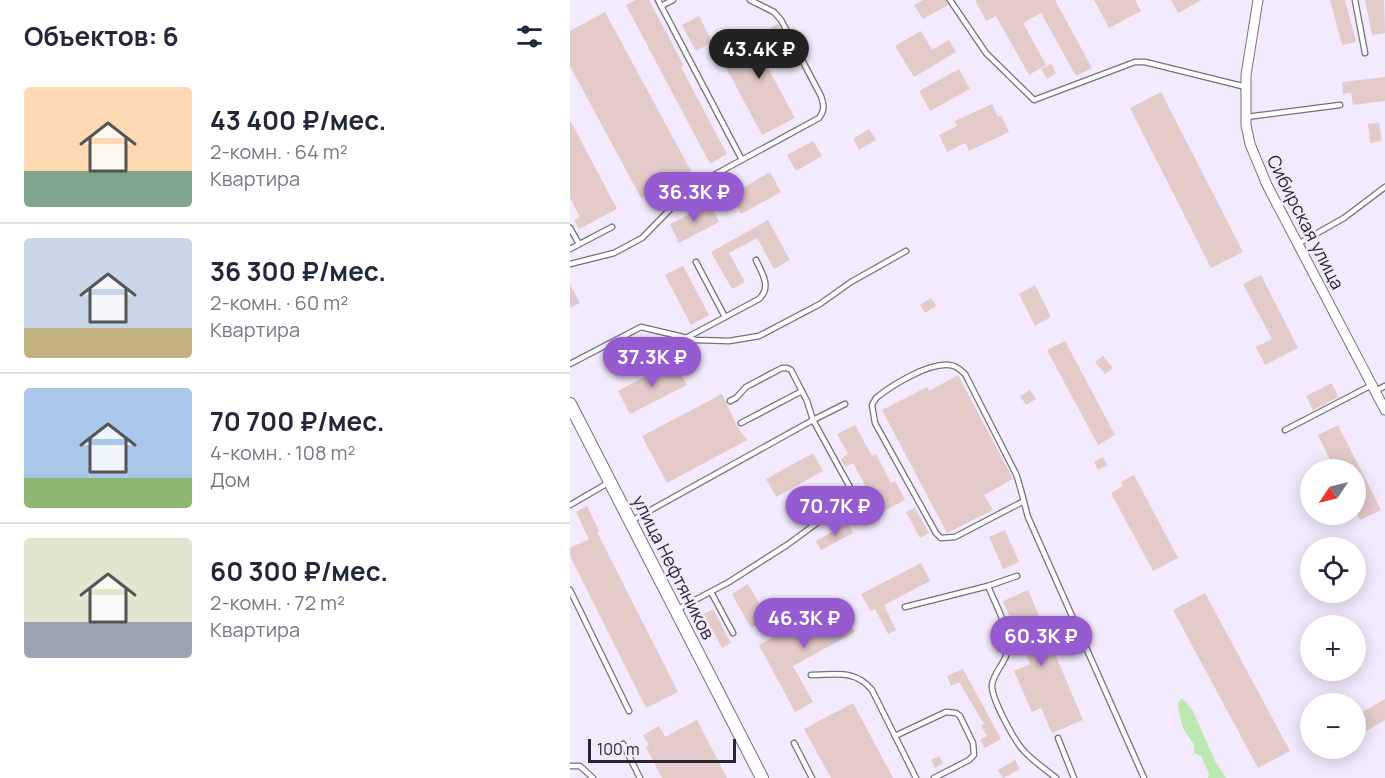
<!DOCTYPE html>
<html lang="ru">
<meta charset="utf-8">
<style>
:root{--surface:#fff;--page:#f2f2f3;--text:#1f2937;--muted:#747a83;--line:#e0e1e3;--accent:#965ad1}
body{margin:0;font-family:Manrope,sans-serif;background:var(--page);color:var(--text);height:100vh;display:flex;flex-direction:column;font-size:22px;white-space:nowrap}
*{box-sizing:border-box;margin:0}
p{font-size:20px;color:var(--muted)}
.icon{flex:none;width:33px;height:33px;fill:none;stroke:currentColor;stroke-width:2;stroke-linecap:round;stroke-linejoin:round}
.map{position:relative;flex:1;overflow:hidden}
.side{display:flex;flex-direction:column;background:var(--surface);width:570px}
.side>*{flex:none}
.needle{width:39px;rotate:235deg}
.fabs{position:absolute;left:730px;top:459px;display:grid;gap:12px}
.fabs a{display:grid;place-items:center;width:66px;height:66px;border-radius:50%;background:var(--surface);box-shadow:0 3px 15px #0003;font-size:30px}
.scale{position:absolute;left:18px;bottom:15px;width:148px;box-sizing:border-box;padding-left:6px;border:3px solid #29262d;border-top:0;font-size:16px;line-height:21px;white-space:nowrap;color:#29262d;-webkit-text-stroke:4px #f3eafd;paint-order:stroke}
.price{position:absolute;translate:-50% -51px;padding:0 14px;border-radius:21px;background:var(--accent);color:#fff;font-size:20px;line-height:39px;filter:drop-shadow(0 2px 3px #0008)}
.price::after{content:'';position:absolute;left:50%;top:36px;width:18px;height:14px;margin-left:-9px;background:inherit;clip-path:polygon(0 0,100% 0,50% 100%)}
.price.current{background:#222;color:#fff}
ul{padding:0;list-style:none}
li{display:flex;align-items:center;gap:18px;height:150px;padding:0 24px}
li+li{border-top:2px solid var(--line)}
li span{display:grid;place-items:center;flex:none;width:168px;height:120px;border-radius:6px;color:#555}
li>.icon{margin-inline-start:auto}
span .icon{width:72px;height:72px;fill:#fffc;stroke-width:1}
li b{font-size:26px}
h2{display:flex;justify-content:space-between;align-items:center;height:72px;padding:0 24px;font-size:26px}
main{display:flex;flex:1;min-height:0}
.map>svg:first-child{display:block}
.green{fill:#bce8b1}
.building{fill:#e2cbc9}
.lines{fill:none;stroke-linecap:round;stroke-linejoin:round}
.lane-casing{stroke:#776f7f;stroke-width:7}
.street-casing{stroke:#776f7f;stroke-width:11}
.secondary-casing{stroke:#776f7f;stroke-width:14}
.lane{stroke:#fff;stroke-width:4.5}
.street{stroke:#fff;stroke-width:9}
.secondary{stroke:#fff;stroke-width:12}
.labels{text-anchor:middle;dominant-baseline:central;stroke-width:5;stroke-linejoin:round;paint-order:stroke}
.street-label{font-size:18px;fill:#29262d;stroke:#f3eafd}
</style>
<main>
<section class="side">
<h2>Объектов: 6<svg class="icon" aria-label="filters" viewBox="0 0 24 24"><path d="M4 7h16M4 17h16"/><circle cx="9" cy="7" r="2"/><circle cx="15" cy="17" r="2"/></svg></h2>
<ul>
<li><span style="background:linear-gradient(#ffd9b3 70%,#7fa58c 0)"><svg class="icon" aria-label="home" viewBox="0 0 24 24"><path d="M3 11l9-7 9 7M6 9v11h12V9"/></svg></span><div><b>43 400 ₽/мес.</b><p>2-комн. · 64 m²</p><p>Квартира</p></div></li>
<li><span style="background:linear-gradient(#c9d6e8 75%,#c2b280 0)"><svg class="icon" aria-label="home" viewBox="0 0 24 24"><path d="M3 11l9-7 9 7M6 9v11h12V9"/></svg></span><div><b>36 300 ₽/мес.</b><p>2-комн. · 60 m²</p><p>Квартира</p></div></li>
<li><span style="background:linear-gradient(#a9c7e8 75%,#8fb573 0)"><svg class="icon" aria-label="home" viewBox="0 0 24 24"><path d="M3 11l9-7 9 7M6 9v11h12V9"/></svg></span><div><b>70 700 ₽/мес.</b><p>4-комн. · 108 m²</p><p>Дом</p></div></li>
<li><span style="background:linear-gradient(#dfe7d0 70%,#9aa5b1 0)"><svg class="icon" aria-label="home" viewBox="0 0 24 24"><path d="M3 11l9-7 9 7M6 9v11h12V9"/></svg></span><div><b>60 300 ₽/мес.</b><p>2-комн. · 72 m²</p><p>Квартира</p></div></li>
</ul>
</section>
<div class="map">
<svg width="815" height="778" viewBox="0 0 815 778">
<rect width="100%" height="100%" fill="#f3eafd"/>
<path class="green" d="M612,698L623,711L645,761L656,778H638L639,773L631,756L624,753C627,741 616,738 613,727C611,720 608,710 608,703Z"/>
<g class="building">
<polygon points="66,0 79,0 114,66 111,67 157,154 140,164 56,5"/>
<polygon points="353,0 376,0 378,5 353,19 344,5"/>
<polygon points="405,0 485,0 522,68 506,76 471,13 453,23 476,65 459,75 426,16 416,21"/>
<polygon points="524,0 565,0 571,11 539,28"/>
<polygon points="601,0 632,0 608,13"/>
<polygon points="760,0 775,0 786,42 772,45"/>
<polygon points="795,0 814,0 815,33 802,35"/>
<polygon points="35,12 121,171 71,198 0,66 0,31"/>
<polygon points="129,16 142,42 126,51 112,25"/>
<polygon points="208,24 217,41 191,55 225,118 192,135 150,56"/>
<polygon points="351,31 362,50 379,40 386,52 344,77 325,46"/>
<polygon points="481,64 486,73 477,79 471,69"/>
<polygon points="389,69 400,89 360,111 349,91"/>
<polygon points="815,77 815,101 783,105 781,93 773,94 772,82"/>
<polygon points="591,92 673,252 641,268 560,108"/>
<polygon points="422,104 428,117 431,115 439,132 399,151 395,143 377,152 369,135 387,126 385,121"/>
<polygon points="0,120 47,209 9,229 4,220 10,217 0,198"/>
<polygon points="809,123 812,141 800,143 798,124"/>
<polygon points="299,129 306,140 289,150 283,139"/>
<polygon points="243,141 252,156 226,171 217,155"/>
<polygon points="200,172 211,192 171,214 161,195"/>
<polygon points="140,204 149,222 109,243 100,224"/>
<polygon points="198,220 220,260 204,269 187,238 159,253 175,282 162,289 141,252"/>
<polygon points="113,266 139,315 121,325 95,275"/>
<polygon points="691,275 728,348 695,365 686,347 702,339 673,284"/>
<polygon points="0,284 10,303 0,308"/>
<polygon points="465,285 481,317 465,326 449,294"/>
<polygon points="361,298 366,306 355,313 350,305"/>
<polygon points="495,341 545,435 528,445 477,350"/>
<polygon points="533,356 543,368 535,374 525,362"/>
<polygon points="104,361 117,385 60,414 48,391"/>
<polygon points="388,375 443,479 414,495 423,510 377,533 312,410 357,387 359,391"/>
<polygon points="762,383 768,397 743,410 736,396"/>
<polygon points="460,390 466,399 456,405 450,396"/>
<polygon points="152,394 167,426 177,440 97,483 72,436"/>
<polygon points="285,425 302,456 306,454 321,483 325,481 335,500 310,513 308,511 304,513 300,504 304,502 283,463 275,467 271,459 278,454 267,434"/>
<polygon points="768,425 811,510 790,520 786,511 786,470 765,470 748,435"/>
<polygon points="243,453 253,471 206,497 196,479"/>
<polygon points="533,457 537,465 528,470 524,462"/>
<polygon points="564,475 608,558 583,571 541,493 553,486 551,482"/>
<polygon points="17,506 29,531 27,532 108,692 76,708 0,556 0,548 19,539 6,512"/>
<polygon points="345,508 359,533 350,538 336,512"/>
<polygon points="278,523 283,533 251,550 246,541"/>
<polygon points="435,530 449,562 433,569 419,537"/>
<polygon points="351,563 360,581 314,605 326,630 318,634 305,609 301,611 291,594"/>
<polygon points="178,584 198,618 181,628 162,594"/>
<polygon points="458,590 513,720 482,733 471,708 462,712 444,671 460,664 433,601"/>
<polygon points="635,593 720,751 688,768 603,610"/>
<polygon points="268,602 285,632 223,666 243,702 225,712 189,645"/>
<polygon points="143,609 161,643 152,648 134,614"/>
<polygon points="393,669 431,739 415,748 410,740 417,736 411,726 414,724 389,682 381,686 377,676"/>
<polygon points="815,699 815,720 786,737 786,716"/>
<polygon points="283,703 323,778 261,778 234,729"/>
<polygon points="127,720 157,778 92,778 76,747 79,745 73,735 89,726 95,737"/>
<polygon points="369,756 373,763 365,768 361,760"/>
<polygon points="445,760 450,769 433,778 428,770"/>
</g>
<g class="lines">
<g class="lane-casing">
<g id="lane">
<polyline points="88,0 171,158"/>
<polyline points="380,0 416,53 464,100 565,62 575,62 676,87"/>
<polyline points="785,0 795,53"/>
<polyline points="91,6 103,0"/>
<polyline points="676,117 770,105"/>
<polyline points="0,228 9,244"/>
<polyline points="728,244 774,218 815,187"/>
<polyline points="0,249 42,227"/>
<polyline points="126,262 155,317"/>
<path d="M0,264L44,253L72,238L122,187L249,118C255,110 254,105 251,96L211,20L204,12L180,0"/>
<path d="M116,338L189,299C202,287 192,273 186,260"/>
<polyline points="0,364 71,327 126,340 159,341 189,336 250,304 281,282 336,251"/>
<polyline points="805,391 815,386"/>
<polyline points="160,401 166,398 176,387 212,368 217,368 221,370 237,401 243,420 275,404"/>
<polyline points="171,423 232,391"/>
<polyline points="715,430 802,385"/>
<path d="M454,501L385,537L371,538L366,533L305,423L302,405L306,398C322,385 358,363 379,365C385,365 390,369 395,374L446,474C451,488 454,503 458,517L574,778"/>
<polyline points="0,505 38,483"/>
<polyline points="61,521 243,420 282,491 281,496 277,501 217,545 159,582 108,609"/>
<polyline points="418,586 447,576"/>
<polyline points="0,590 59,711"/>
<polyline points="141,592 163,633"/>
<path d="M335,607L418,586C426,606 443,633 436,656C432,666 423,675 422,685C421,698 445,742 454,751C463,761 475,769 486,778"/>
<path d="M241,675C266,675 285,669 302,690L346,778"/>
<polyline points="325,736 376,712 386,713 390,716 403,743 404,755 399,760 364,778"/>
<polyline points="488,738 504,778"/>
<polyline points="224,743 242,778"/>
<polyline points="53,744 70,778"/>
<polyline points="0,766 10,766 23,778"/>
</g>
</g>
<g class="street-casing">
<polyline id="street" points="688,0 676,75 676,125 680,144 697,185 815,410"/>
</g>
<g class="secondary-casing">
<polyline id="secondary" points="0,404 192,778"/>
</g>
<use href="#lane" class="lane"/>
<use href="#street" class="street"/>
<use href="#secondary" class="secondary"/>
</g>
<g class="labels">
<g class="street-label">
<text transform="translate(736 222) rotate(63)">Сибирская улица</text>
<text transform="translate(104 567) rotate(63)">улица Нефтяников</text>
</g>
</g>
</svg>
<div class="fabs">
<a><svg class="needle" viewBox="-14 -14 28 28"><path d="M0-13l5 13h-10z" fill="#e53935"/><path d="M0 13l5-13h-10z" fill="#747a83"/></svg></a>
<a><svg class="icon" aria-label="locate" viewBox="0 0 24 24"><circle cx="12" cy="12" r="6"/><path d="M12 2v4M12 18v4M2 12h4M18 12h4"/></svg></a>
<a>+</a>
<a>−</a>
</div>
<div class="scale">100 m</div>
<b class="price current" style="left:189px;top:80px">43.4K ₽</b>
<b class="price" style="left:124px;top:223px">36.3K ₽</b>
<b class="price" style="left:82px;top:388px">37.3K ₽</b>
<b class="price" style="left:265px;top:537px">70.7K ₽</b>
<b class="price" style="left:234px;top:649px">46.3K ₽</b>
<b class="price" style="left:471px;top:667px">60.3K ₽</b>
</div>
</main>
